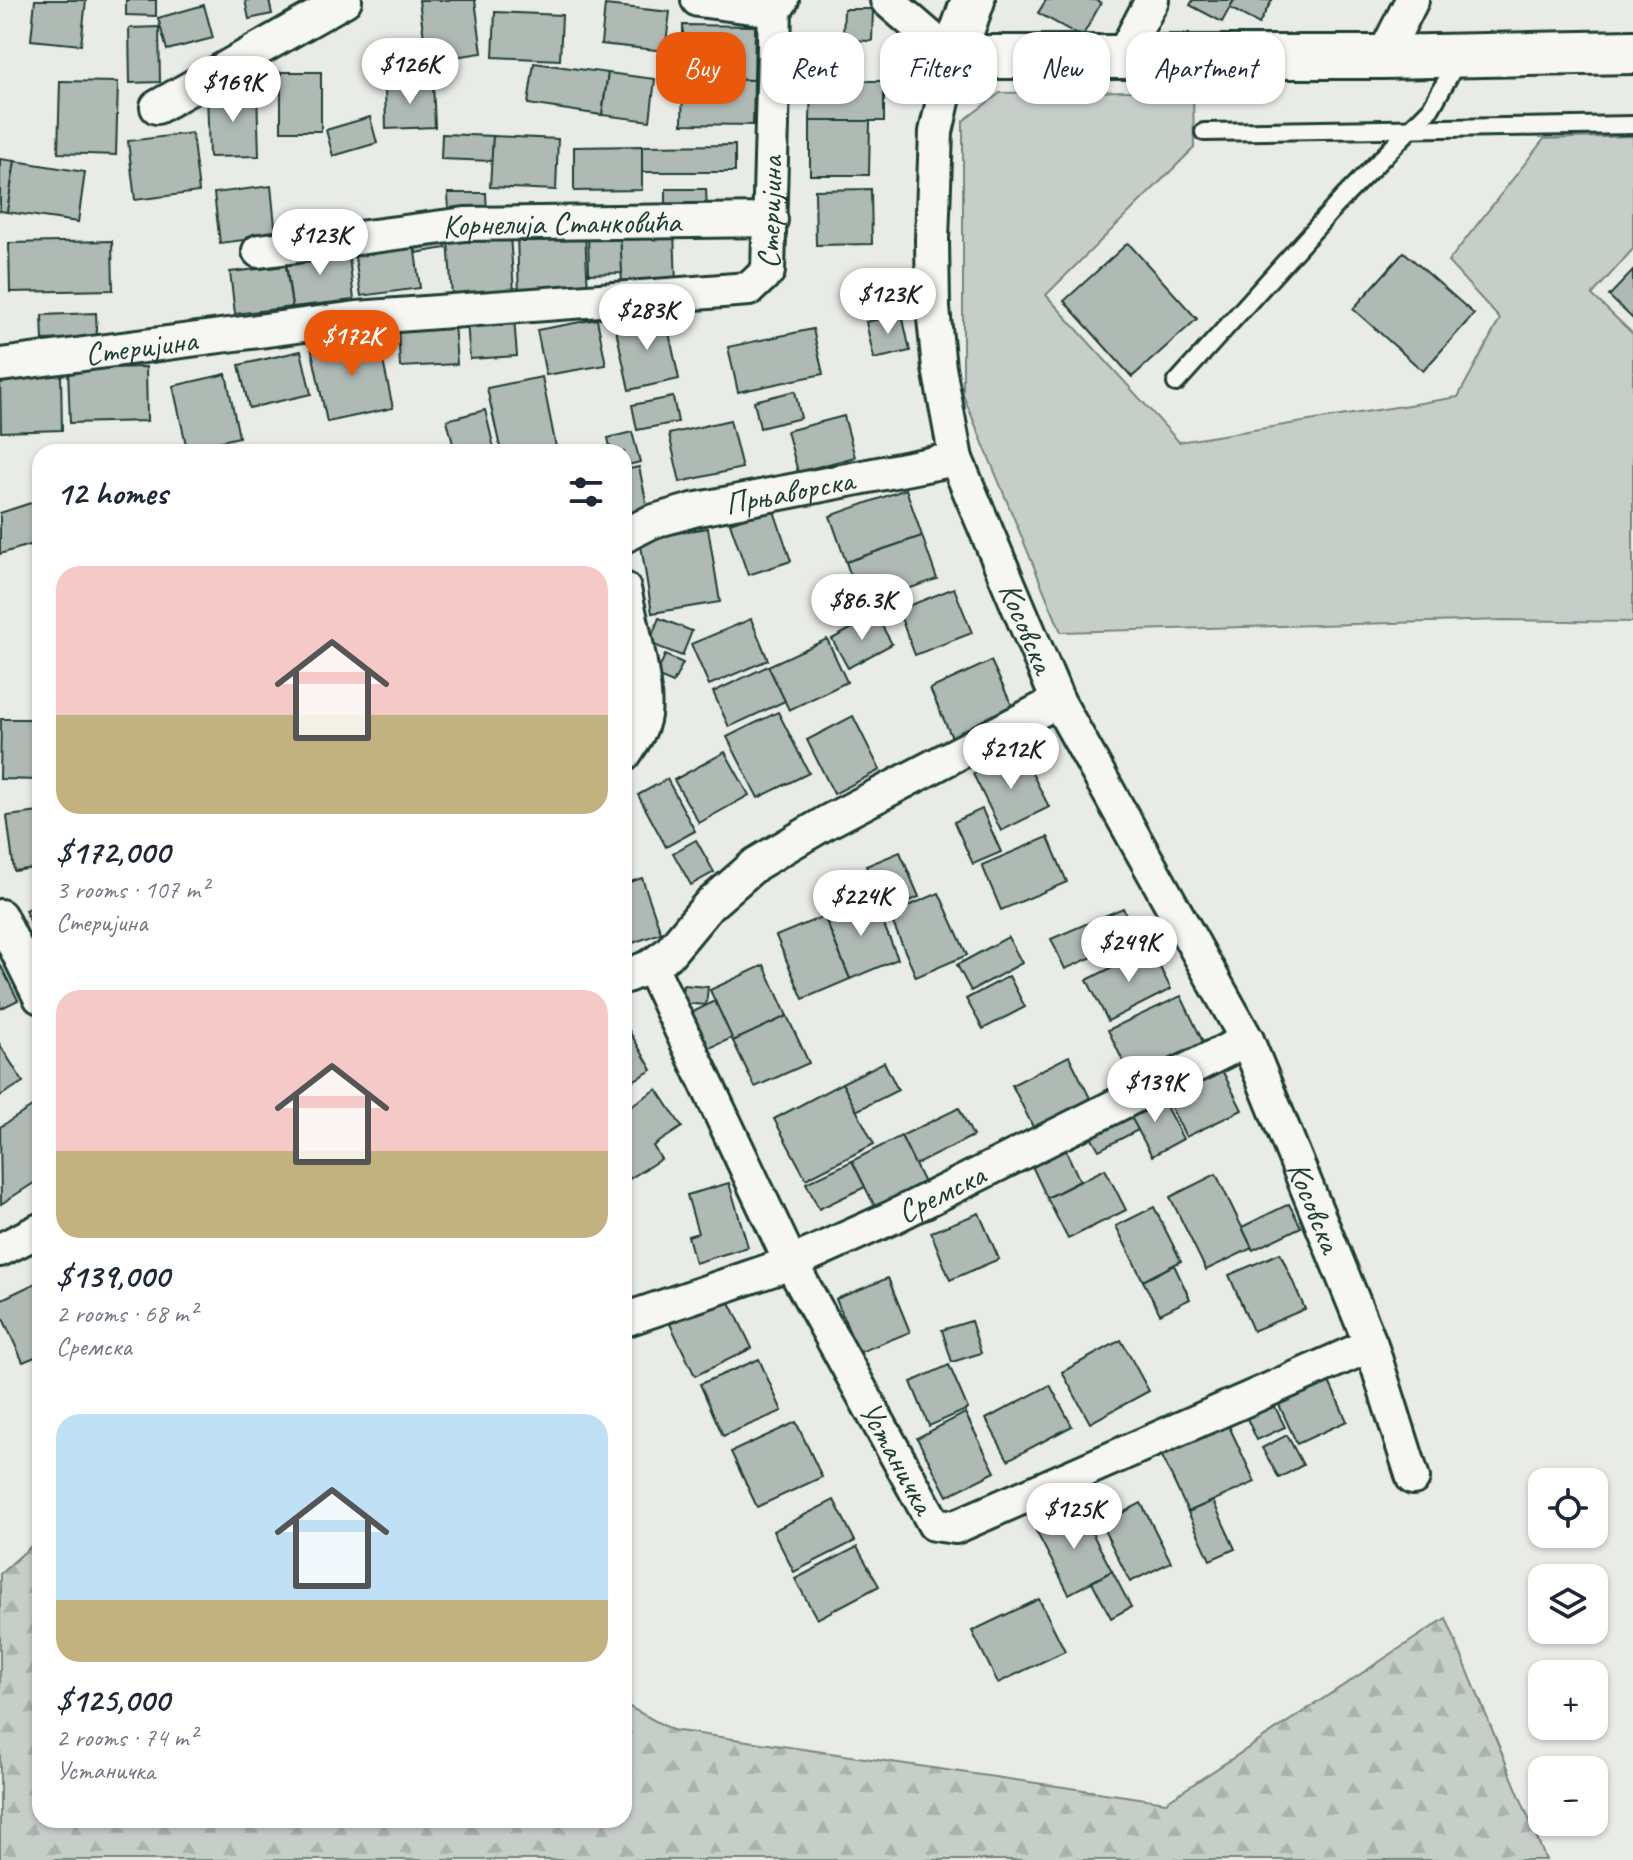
<!DOCTYPE html>
<meta charset="utf-8">
<style>
:root{--surface:#fff;--page:#f2f2f3;--text:#1f2937;--muted:#747a83;--accent:#ea580c}
body{margin:0;font-family:Caveat,sans-serif;background:var(--page);color:var(--text);height:100vh;display:flex;flex-direction:column;font-size:30px;white-space:nowrap}
*{box-sizing:border-box;margin:0}
p{font-size:26px;color:var(--muted)}
.icon{flex:none;width:44px;height:44px;fill:none;stroke:currentColor;stroke-width:2;stroke-linecap:round;stroke-linejoin:round}
.map{position:relative;flex:1;overflow:hidden}
.details{position:absolute;left:32px;top:444px;width:600px;height:1384px;display:flex;flex-direction:column;background:var(--surface);border-radius:24px;box-shadow:0 2px 6px #0004}
.details>*{flex:none}
.banner{position:absolute;left:656px;top:32px;width:760px;height:72px;display:flex;gap:16px}
.controls{position:absolute;left:1528px;top:1468px;display:grid;gap:16px}
.controls a{display:grid;place-items:center;width:80px;height:80px;border-radius:16px;background:var(--surface);box-shadow:0 2px 6px #0004;font-size:40px}
.price{position:absolute;translate:-50% -68px;padding:0 18px;border-radius:28px;background:#fff;color:#222;font-size:26px;line-height:52px;filter:drop-shadow(0 2px 4px #0008)}
.price::after{content:'';position:absolute;left:50%;top:48px;width:24px;height:18px;margin-left:-12px;background:inherit;clip-path:polygon(0 0,100% 0,50% 100%)}
.price.current{background:var(--accent);color:#fff}
ul{padding:0;list-style:none}
li{display:grid;align-content:center;gap:16px;height:424px;padding:0 24px}
li span{display:grid;place-items:center;height:248px;border-radius:24px;color:#555}
li>.icon{margin-inline-start:auto}
span .icon{width:144px;height:144px;fill:#fffc;stroke-width:1}
li b{font-size:34px}
h2{display:flex;justify-content:space-between;align-items:center;height:96px;padding:0 24px;font-size:34px}
.chip{padding:0 28px;border-radius:24px;background:var(--surface);box-shadow:0 2px 6px #0004;font-size:28px;line-height:72px}
.chip.current{background:var(--accent);color:#fff}
.map>svg:first-child{display:block}
.grass{fill:#c7cec9;stroke:#73867e;stroke-width:2}
.forest{fill:url(#forest-firs);stroke:#73867e;stroke-width:2}
.building{fill:#b0bab5;stroke:#1f3d34;stroke-width:2}
.lines{fill:none;stroke-linecap:round;stroke-linejoin:round}
.service-casing{stroke:#1f3d34;stroke-width:22}
.minor-casing{stroke:#1f3d34;stroke-width:38}
.tertiary-casing{stroke:#1f3d34;stroke-width:48}
.service{stroke:#f6f6f2;stroke-width:16}
.minor{stroke:#f6f6f2;stroke-width:32}
.tertiary{stroke:#f6f6f2;stroke-width:42}
.labels{text-anchor:middle;dominant-baseline:central;stroke-width:7;stroke-linejoin:round;paint-order:stroke}
.street-label{font-size:32px;fill:#1f3d34;stroke:#f6f6f2}
</style>
<div class="map">
<svg width="1633" height="1860" viewBox="0 0 1633 1860">
<defs>
<pattern id="forest-firs" width="22" height="20" patternUnits="userSpaceOnUse" patternTransform="scale(2)"><rect width="22" height="20" fill="#c7cec9"/><path d="M5 1l3.5 6h-7zM16 11l3.5 6h-7z" fill="#aab2ad"/></pattern>
</defs>
<rect width="100%" height="100%" fill="#e9ebe7"/>
<filter id="ink" filterUnits="userSpaceOnUse"><feTurbulence type="fractalNoise" baseFrequency=".0125" numOctaves="2"/><feDisplacementMap in="SourceGraphic" scale="16" xChannelSelector="R" yChannelSelector="G"/><feConvolveMatrix kernelMatrix="1 2 1 2 8 2 1 2 1" color-interpolation-filters="sRGB"/></filter>
<g filter="url(#ink)">
<polygon class="grass" points="1193,90 1194,148 1046,295 1179,442 1458,397 1500,319 1448,262 1544,139 1633,136 1633,249 1592,295 1633,334 1633,622 1505,620 1061,632 963,395 963,121 1000,93"/>
<polygon class="forest" points="40,1538 40,1820 624,1820 624,1704 672,1730 1166,1802 1446,1618 1546,1860 0,1860 0,1574"/>
<g class="building">
<polygon points="35,0 86,0 81,45 31,40"/>
<polygon points="126,0 156,0 156,16 126,15"/>
<polygon points="245,0 269,0 272,14 249,19"/>
<polygon points="419,0 475,0 482,53 427,61"/>
<polygon points="1046,0 1096,0 1101,3 1082,37 1038,13"/>
<polygon points="1193,0 1234,0 1222,22 1190,5"/>
<polygon points="1234,0 1272,0 1259,24 1230,8"/>
<polygon points="204,5 213,38 167,50 158,18"/>
<polygon points="605,5 670,12 665,51 601,44"/>
<polygon points="844,9 873,9 872,41 843,40"/>
<polygon points="495,12 562,15 560,60 493,57"/>
<polygon points="683,25 755,26 754,80 683,79"/>
<polygon points="159,27 160,82 130,83 129,28"/>
<polygon points="534,63 608,73 602,115 528,104"/>
<rect x="281" y="72" width="40" height="59"/>
<polygon points="608,73 655,79 650,121 602,115"/>
<polygon points="683,79 754,80 753,125 682,124"/>
<polygon points="60,81 118,82 116,155 58,153"/>
<polygon points="811,81 884,81 884,121 810,121"/>
<polygon points="433,82 435,127 386,129 385,85"/>
<polygon points="257,91 259,156 209,157 207,92"/>
<polygon points="370,117 377,143 333,156 326,130"/>
<polygon points="810,121 870,121 869,175 810,175"/>
<polygon points="192,133 199,192 135,200 128,141"/>
<polygon points="442,134 493,136 492,161 441,159"/>
<polygon points="493,136 558,139 556,190 490,187"/>
<polygon points="735,145 735,172 642,172 642,146"/>
<polygon points="642,146 642,190 574,191 574,147"/>
<polygon points="0,159 15,161 7,212 0,211"/>
<polygon points="15,161 85,172 78,222 7,212"/>
<polygon points="271,186 276,236 220,243 214,193"/>
<polygon points="666,189 706,189 707,212 666,213"/>
<polygon points="871,189 872,244 816,245 815,190"/>
<polygon points="448,193 486,193 487,214 449,214"/>
<polygon points="674,230 676,284 622,286 620,232"/>
<polygon points="443,232 446,248 416,253 413,237"/>
<polygon points="585,232 588,293 519,296 517,235"/>
<polygon points="620,232 622,273 589,274 588,233"/>
<polygon points="510,235 514,292 452,296 448,239"/>
<polygon points="413,237 420,288 361,296 353,245"/>
<polygon points="112,241 113,290 10,292 9,243"/>
<polygon points="1128,243 1197,319 1132,377 1064,301"/>
<polygon points="348,248 354,300 292,307 285,255"/>
<polygon points="1404,252 1474,314 1423,371 1353,309"/>
<polygon points="286,266 292,307 235,314 230,272"/>
<polygon points="1633,271 1633,319 1609,296"/>
<polygon points="96,313 97,338 43,340 42,315"/>
<polygon points="665,314 679,379 629,390 615,325"/>
<polygon points="902,314 910,351 874,359 866,322"/>
<polygon points="514,318 517,356 470,359 467,322"/>
<polygon points="597,319 606,365 546,375 537,330"/>
<polygon points="454,323 457,364 400,367 398,326"/>
<polygon points="813,329 823,374 738,392 728,347"/>
<polygon points="377,333 393,408 327,422 311,347"/>
<polygon points="301,351 311,394 249,408 239,365"/>
<polygon points="146,367 147,421 70,423 68,369"/>
<polygon points="61,374 62,430 1,432 0,375"/>
<polygon points="226,374 239,437 187,449 173,386"/>
<polygon points="542,377 557,452 501,452 487,388"/>
<polygon points="795,391 801,418 760,428 754,401"/>
<polygon points="673,397 678,422 637,430 632,405"/>
<polygon points="485,410 495,452 455,452 447,420"/>
<polygon points="844,416 855,457 798,472 787,431"/>
<polygon points="730,420 742,468 680,482 669,434"/>
<polygon points="632,432 640,462 624,466 624,452 611,452 608,438"/>
<polygon points="639,467 648,510 624,515 624,470"/>
<polygon points="906,489 922,536 846,562 830,516"/>
<polygon points="40,500 40,542 0,554 0,513"/>
<polygon points="773,508 791,561 748,575 730,523"/>
<polygon points="708,528 720,602 652,613 640,539"/>
<polygon points="922,536 937,579 861,605 846,562"/>
<polygon points="954,588 972,633 915,655 898,610"/>
<polygon points="876,615 892,644 848,668 832,639"/>
<polygon points="659,618 692,631 682,656 649,643"/>
<polygon points="751,619 768,660 709,685 691,644"/>
<polygon points="827,639 847,682 789,710 768,666"/>
<polygon points="665,655 683,663 673,683 656,676"/>
<polygon points="991,661 1015,712 953,740 930,689"/>
<polygon points="768,666 785,701 729,727 713,692"/>
<polygon points="778,712 809,773 758,798 727,737"/>
<polygon points="853,716 880,770 834,794 807,740"/>
<polygon points="1,719 40,719 40,780 0,779"/>
<polygon points="1021,751 1049,807 1001,831 973,774"/>
<polygon points="725,752 749,795 699,823 674,780"/>
<polygon points="667,779 695,831 666,847 638,795"/>
<polygon points="982,809 1001,852 973,864 954,822"/>
<polygon points="40,812 40,867 14,871 7,816"/>
<polygon points="1048,837 1067,882 1001,910 982,865"/>
<polygon points="696,840 714,872 691,885 673,853"/>
<polygon points="900,852 919,897 886,911 866,866"/>
<polygon points="642,878 661,933 624,946 624,884"/>
<polygon points="939,893 967,955 916,977 889,914"/>
<polygon points="872,896 898,959 850,979 824,916"/>
<polygon points="40,904 40,946 25,910"/>
<polygon points="1123,908 1136,938 1065,969 1051,939"/>
<polygon points="824,916 850,979 803,999 776,936"/>
<polygon points="1008,937 1022,963 971,991 957,965"/>
<polygon points="1150,948 1171,989 1108,1021 1087,980"/>
<polygon points="0,964 18,1000 0,1009"/>
<polygon points="764,965 787,1016 733,1041 710,990"/>
<polygon points="1009,976 1025,1007 983,1029 966,999"/>
<polygon points="683,985 708,987 706,1005 681,1003"/>
<polygon points="1181,996 1204,1044 1131,1078 1108,1030"/>
<polygon points="715,1001 732,1038 703,1051 687,1015"/>
<polygon points="787,1016 809,1063 755,1087 733,1041"/>
<polygon points="624,1022 652,1070 624,1086"/>
<polygon points="0,1045 23,1082 0,1096"/>
<polygon points="1069,1056 1094,1106 1037,1135 1012,1085"/>
<polygon points="884,1062 898,1090 856,1111 842,1083"/>
<polygon points="1219,1064 1242,1110 1186,1137 1163,1092"/>
<polygon points="842,1083 874,1144 806,1179 774,1119"/>
<polygon points="657,1089 682,1127 653,1146 661,1159 626,1181 624,1177 624,1110"/>
<polygon points="1159,1093 1183,1139 1152,1156 1127,1110"/>
<polygon points="40,1102 40,1179 1,1204 0,1127"/>
<polygon points="959,1108 973,1136 915,1165 901,1136"/>
<polygon points="1127,1110 1138,1130 1099,1150 1088,1131"/>
<polygon points="901,1136 925,1185 876,1209 852,1161"/>
<polygon points="1065,1149 1080,1181 1047,1198 1032,1166"/>
<polygon points="852,1161 865,1187 819,1209 806,1183"/>
<polygon points="1105,1169 1126,1210 1068,1239 1047,1198"/>
<polygon points="1216,1174 1252,1248 1206,1270 1170,1197"/>
<polygon points="729,1183 748,1247 695,1263 688,1236 698,1233 687,1195"/>
<polygon points="1289,1204 1301,1227 1253,1250 1242,1227"/>
<polygon points="1154,1207 1181,1261 1143,1281 1116,1226"/>
<polygon points="979,1213 999,1259 950,1280 931,1232"/>
<polygon points="1280,1253 1305,1309 1253,1331 1229,1275"/>
<polygon points="1174,1265 1190,1299 1160,1314 1143,1281"/>
<polygon points="888,1278 910,1332 858,1353 836,1299"/>
<polygon points="40,1281 40,1355 23,1362 0,1312 0,1300"/>
<polygon points="727,1296 752,1348 695,1376 670,1324"/>
<polygon points="971,1321 981,1353 952,1362 942,1330"/>
<polygon points="1121,1340 1149,1391 1090,1423 1062,1372"/>
<polygon points="759,1359 782,1411 723,1436 700,1384"/>
<polygon points="949,1365 968,1409 929,1426 911,1382"/>
<polygon points="1325,1373 1347,1421 1297,1444 1275,1396"/>
<polygon points="1050,1385 1072,1426 1008,1460 986,1419"/>
<polygon points="1269,1395 1285,1427 1257,1440 1242,1408"/>
<polygon points="965,1413 995,1472 947,1496 917,1438"/>
<polygon points="796,1422 822,1477 757,1507 731,1452"/>
<polygon points="1228,1424 1255,1482 1188,1512 1161,1454"/>
<polygon points="1287,1435 1303,1465 1279,1478 1262,1448"/>
<polygon points="834,1500 855,1541 794,1572 773,1531"/>
<polygon points="1213,1501 1235,1549 1210,1560 1188,1512"/>
<polygon points="1141,1503 1171,1562 1130,1582 1101,1524"/>
<polygon points="1079,1508 1112,1571 1069,1594 1036,1531"/>
<polygon points="857,1547 879,1586 817,1619 795,1579"/>
<polygon points="1112,1571 1131,1607 1111,1618 1092,1582"/>
<polygon points="1039,1599 1065,1651 998,1683 972,1631"/>
</g>
<g class="lines">
<g class="service-casing">
<g id="service">
<polyline points="1204,132 1633,125"/>
<polyline points="1176,383 1342,199 1431,108 1458,60"/>
</g>
</g>
<g class="minor-casing">
<g id="minor">
<polyline points="698,0 775,10"/>
<path id="s1" d="M887,0L953,57L936,132L932,239L933,308L939,368L956,459L1058,701L1247,1040L1371,1345L1413,1478"/>
<polyline points="1122,57 1152,0"/>
<polyline points="1383,57 1412,0"/>
<polyline points="157,107 345,0"/>
<path id="s2" d="M259,251L465,224L771,220"/>
<path id="s3" d="M0,365L357,318L749,289L768,271L775,10L782,0"/>
<path id="s4" d="M624,536L651,522L693,510L956,459"/>
<path d="M624,589C631,621 648,685 644,715C642,730 632,743 624,755"/>
<polyline points="0,916 40,997"/>
<path id="s5" d="M651,966L791,1263L934,1524L955,1527L1371,1345"/>
<polyline points="624,977 651,966 669,953 708,906 756,864 827,822 1058,701"/>
<polyline points="0,1250 40,1230"/>
<path id="s6" d="M624,1320L791,1263L893,1217L1247,1040"/>
</g>
</g>
<g class="tertiary-casing">
<polyline id="tertiary" points="973,0 953,57 1383,57 1633,52"/>
</g>
<use href="#service" class="service"/>
<use href="#minor" class="minor"/>
<use href="#tertiary" class="tertiary"/>
</g>
</g>
<g class="labels">
<g class="street-label">
<text stroke="none"><textPath href="#s3" startOffset="838">Стеријина</textPath></text>
<text stroke="none"><textPath href="#s2" startOffset="304">Корнелија Станковића</textPath></text>
<text stroke="none"><textPath href="#s3" startOffset="142">Стеријина</textPath></text>
<text stroke="none"><textPath href="#s4" startOffset="172">Прњаворска</textPath></text>
<text stroke="none"><textPath href="#s1" startOffset="676">Косовска</textPath></text>
<text stroke="none"><textPath href="#s6" startOffset="342">Сремска</textPath></text>
<text stroke="none"><textPath href="#s1" startOffset="1324">Косовска</textPath></text>
<text stroke="none"><textPath href="#s5" startOffset="550">Устаничка</textPath></text>
</g>
</g>
</svg>
<div class="controls">
<a><svg class="icon" aria-label="locate" viewBox="0 0 24 24"><circle cx="12" cy="12" r="6"/><path d="M12 2v4M12 18v4M2 12h4M18 12h4"/></svg></a>
<a><svg class="icon" aria-label="layers" viewBox="0 0 24 24"><path d="M12 4l9 5-9 5-9-5zM3 14l9 5 9-5"/></svg></a>
<a>+</a>
<a>−</a>
</div>
<b class="price" style="left:410px;top:106px">$126K</b>
<b class="price" style="left:233px;top:124px">$169K</b>
<b class="price" style="left:320px;top:277px">$123K</b>
<b class="price" style="left:888px;top:336px">$123K</b>
<b class="price" style="left:647px;top:352px">$283K</b>
<b class="price current" style="left:352px;top:378px">$172K</b>
<b class="price" style="left:862px;top:642px">$86.3K</b>
<b class="price" style="left:1011px;top:791px">$212K</b>
<b class="price" style="left:861px;top:938px">$224K</b>
<b class="price" style="left:1129px;top:984px">$249K</b>
<b class="price" style="left:1155px;top:1124px">$139K</b>
<b class="price" style="left:1074px;top:1551px">$125K</b>
<div class="banner">
<a class="chip current">Buy</a>
<a class="chip">Rent</a>
<a class="chip">Filters</a>
<a class="chip">New</a>
<a class="chip">Apartment</a>
</div>
<section class="details">
<h2>12 homes<svg class="icon" aria-label="filters" viewBox="0 0 24 24"><path d="M4 7h16M4 17h16"/><circle cx="9" cy="7" r="2"/><circle cx="15" cy="17" r="2"/></svg></h2>
<ul>
<li><span style="background:linear-gradient(#f6c9c9 60%,#c2b280 0)"><svg class="icon" aria-label="home" viewBox="0 0 24 24"><path d="M3 11l9-7 9 7M6 9v11h12V9"/></svg></span><div><b>$172,000</b><p>3 rooms · 107 m²</p><p>Стеријина</p></div></li>
<li><span style="background:linear-gradient(#f6c9c9 65%,#c2b280 0)"><svg class="icon" aria-label="home" viewBox="0 0 24 24"><path d="M3 11l9-7 9 7M6 9v11h12V9"/></svg></span><div><b>$139,000</b><p>2 rooms · 68 m²</p><p>Сремска</p></div></li>
<li><span style="background:linear-gradient(#bfe0f5 75%,#c2b280 0)"><svg class="icon" aria-label="home" viewBox="0 0 24 24"><path d="M3 11l9-7 9 7M6 9v11h12V9"/></svg></span><div><b>$125,000</b><p>2 rooms · 74 m²</p><p>Устаничка</p></div></li>
</ul>
</section>
</div>
